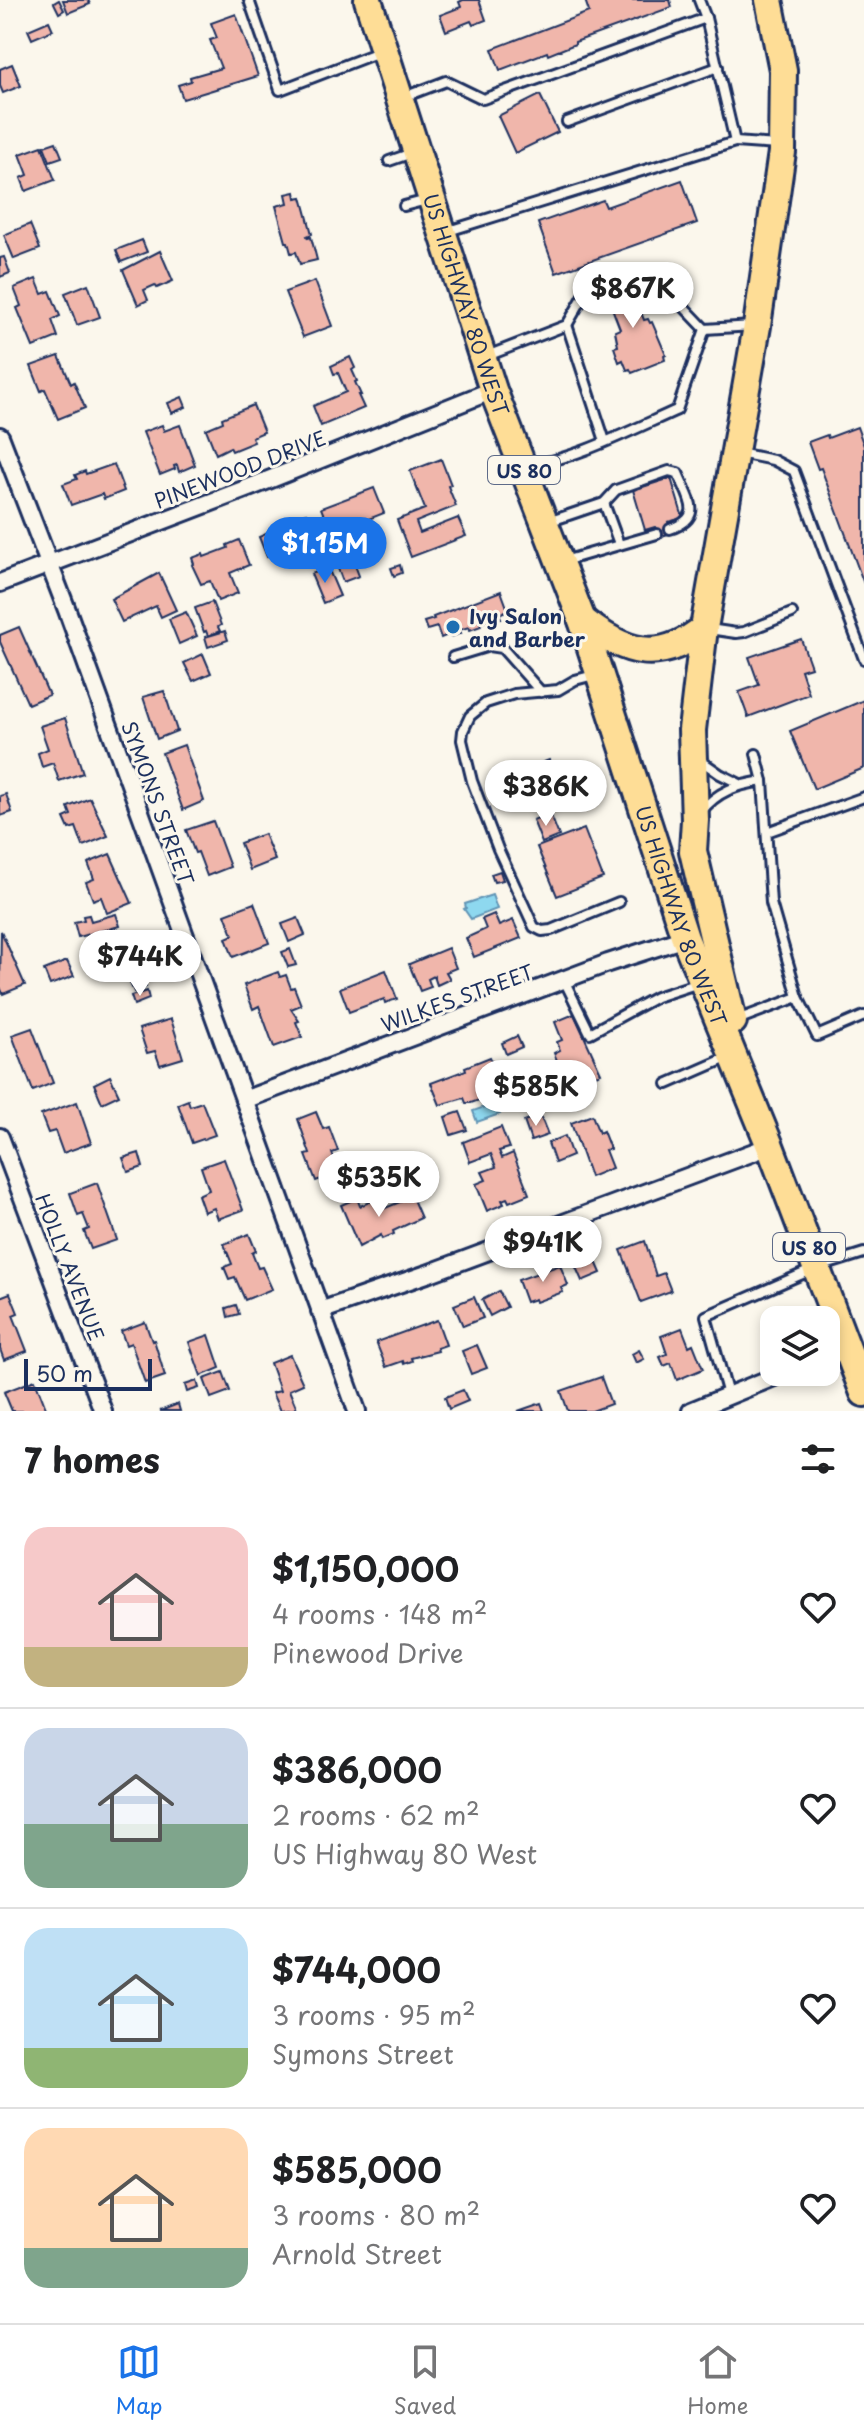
<!DOCTYPE html>
<meta charset="utf-8">
<style>
:root{--surface:#fff;--page:#f6f6f6;--text:#202124;--muted:#757577;--line:#e0e0e0;--accent:#1a73e8}
body{margin:0;font-family:"Playpen Sans",sans-serif;background:var(--page);color:var(--text);height:100vh;display:flex;flex-direction:column;font-size:30px;white-space:nowrap}
*{box-sizing:border-box;margin:0}
p{font-size:26px;color:var(--muted)}
.icon{flex:none;width:44px;height:44px;fill:none;stroke:currentColor;stroke-width:2;stroke-linecap:round;stroke-linejoin:round}
.map{position:relative;height:1411px;overflow:hidden}
.details{display:flex;flex-direction:column;background:var(--surface);flex:1}
.details>*{flex:none}
.controls{position:absolute;left:760px;top:1306px;display:grid;gap:16px}
.controls a{display:grid;place-items:center;width:80px;height:80px;border-radius:16px;background:var(--surface);box-shadow:0 4px 12px #0003;font-size:40px}
.scale{position:absolute;left:24px;bottom:20px;width:128px;box-sizing:border-box;padding-left:8px;border:4px solid #1b2f5e;border-top:0;font-size:22px;line-height:28px;white-space:nowrap;color:#1b2f5e;-webkit-text-stroke:6px #fbf7ec;paint-order:stroke}
.price{position:absolute;translate:-50% -68px;padding:0 18px;border-radius:28px;background:#fff;color:#222;font-size:26px;line-height:52px;filter:drop-shadow(0 2px 4px #0008)}
.price::after{content:'';position:absolute;left:50%;top:48px;width:24px;height:18px;margin-left:-12px;background:inherit;clip-path:polygon(0 0,100% 0,50% 100%)}
.price.on{background:var(--accent);color:#fff}
ul{padding:0;list-style:none}
li{display:flex;align-items:center;gap:24px;height:200px;padding:0 24px}
li+li{border-top:2px solid var(--line)}
li span{display:grid;place-items:center;flex:none;width:224px;height:160px;border-radius:24px;color:#555}
li>.icon{margin-inline-start:auto}
span .icon{width:96px;height:96px;fill:#fffc;stroke-width:1}
li b{font-size:34px}
h2{display:flex;justify-content:space-between;align-items:center;height:96px;padding:0 24px;font-size:34px}
.tabs{display:flex;justify-content:space-around;align-items:center;height:112px;border-top:2px solid var(--line);background:var(--surface);font-size:22px;color:var(--muted)}
.tabs a{display:grid;justify-items:center;gap:4px}
.tabs .on{color:var(--accent)}
.map>svg:first-child{display:block}
.water{fill:#8ed8ef;stroke:#6094b5;stroke-width:2}
.building{fill:#f0b6ab;stroke:#1b2f5e;stroke-width:2}
.lines{fill:none;stroke-linecap:round;stroke-linejoin:round}
.service-casing{stroke:#1b2f5e;stroke-width:14}
.minor-casing{stroke:#1b2f5e;stroke-width:22}
.primary-casing{stroke:#1b2f5e;stroke-width:32}
.service{stroke:#fbf7ec;stroke-width:8}
.minor{stroke:#fbf7ec;stroke-width:16}
.primary{stroke:#fedd96;stroke-width:26}
.poi-dot{fill:#1f6fb2;stroke:#fbf7ec;stroke-width:3}
.labels{text-anchor:middle;dominant-baseline:central;stroke-width:6;stroke-linejoin:round;paint-order:stroke}
.shield{fill:#fbf7ec;stroke:#5e6b89;stroke-width:2}
.shield-label{font-size:18px;font-weight:bold;fill:#1b2f5e}
.street-label{font-size:20px;fill:#1b2f5e;stroke:#fbf7ec}
.poi-label{font-size:20px;font-weight:bold;fill:#1b2f5e;stroke:#fbf7ec;text-anchor:start}
</style>
<div class="map">
<svg width="864" height="1411" viewBox="0 0 864 1411">
<rect width="100%" height="100%" fill="#fbf7ec"/>
<filter id="ink" filterUnits="userSpaceOnUse"><feTurbulence type="fractalNoise" baseFrequency=".0125" numOctaves="2"/><feDisplacementMap in="SourceGraphic" scale="16" xChannelSelector="R" yChannelSelector="G"/><feConvolveMatrix kernelMatrix="1 2 1 2 8 2 1 2 1" color-interpolation-filters="sRGB"/></filter>
<g filter="url(#ink)">
<g class="water">
<polygon points="379,531 383,543 360,552 356,540"/>
<polygon points="492,895 497,909 471,919 464,909 466,908 465,904"/>
<polygon points="496,1103 500,1114 477,1122 473,1111"/>
</g>
<g class="building">
<polygon points="59,0 64,10 59,13 54,3"/>
<polygon points="63,0 88,0 90,4 68,13"/>
<polygon points="463,0 479,0 486,20 473,25 471,21 446,31 440,15 461,7 459,2"/>
<polygon points="585,0 670,0 672,7 575,42 575,44 548,55 547,52 500,70 492,49 589,12"/>
<polygon points="236,14 258,76 183,99 178,85 191,81 190,77 221,68 210,40 217,38 211,23"/>
<polygon points="49,21 53,30 32,39 28,30"/>
<polygon points="12,64 21,86 3,93 0,86 0,69"/>
<polygon points="540,95 558,132 515,153 498,116"/>
<polygon points="56,142 62,157 50,161 44,146"/>
<polygon points="42,146 55,180 26,191 21,178 28,175 20,154"/>
<polygon points="682,180 697,223 556,273 538,223 603,200 606,207"/>
<polygon points="295,192 296,198 302,197 312,234 307,236 308,238 311,237 317,260 300,264 296,252 291,253 288,242 286,242 276,206 288,203 286,194"/>
<polygon points="30,224 40,249 14,259 4,235"/>
<polygon points="142,240 147,252 121,262 116,250"/>
<polygon points="160,251 173,281 157,288 155,285 144,290 148,300 138,305 123,270"/>
<polygon points="4,257 10,273 0,277 0,258"/>
<polygon points="628,278 644,320 648,319 650,323 652,322 666,355 664,356 665,360 632,373 630,369 627,370 623,360 619,362 614,347 618,346 615,331 620,329 604,287"/>
<polygon points="36,279 42,294 50,291 60,316 52,320 58,337 33,347 17,308 21,306 14,288"/>
<polygon points="315,281 332,326 303,337 285,292"/>
<polygon points="88,284 100,317 77,325 65,293"/>
<polygon points="59,356 71,384 74,382 85,408 58,419 45,389 41,391 31,366"/>
<polygon points="350,357 355,368 352,370 357,381 355,382 361,395 358,395 364,408 321,426 313,406 346,392 338,373 334,374 331,366"/>
<polygon points="182,397 186,407 172,413 168,403"/>
<polygon points="253,405 264,432 252,437 254,442 232,451 230,447 216,454 206,429 223,422 222,418"/>
<polygon points="162,425 164,431 180,425 195,465 179,472 177,465 174,466 175,469 160,475 143,432"/>
<polygon points="857,427 864,446 864,584 821,468 818,469 808,442 827,435 828,438"/>
<polygon points="441,459 451,485 448,486 456,506 416,522 420,533 458,518 466,536 411,557 397,520 425,509 410,471"/>
<polygon points="114,464 124,491 104,499 102,494 71,505 63,484 77,479 75,475 85,471 86,474"/>
<polygon points="671,478 683,518 668,522 671,533 659,537 655,527 645,530 633,490"/>
<polygon points="374,488 384,513 366,520 370,528 345,538 341,529 331,533 321,508"/>
<polygon points="306,513 321,555 301,562 299,556 281,562 275,554 267,557 259,537 291,523 289,519"/>
<polygon points="239,540 249,565 230,573 238,593 218,601 210,581 201,584 192,565 194,564 192,558 203,554 204,557 228,548 227,545"/>
<polygon points="349,549 359,576 343,582 333,555"/>
<polygon points="400,565 402,573 394,576 391,568"/>
<polygon points="328,568 340,596 323,603 311,574"/>
<polygon points="159,573 176,610 161,617 156,606 122,622 111,599"/>
<polygon points="501,591 508,610 499,614 501,618 480,623 481,626 470,630 469,627 459,630 461,633 451,637 450,634 441,638 437,627 427,630 424,622 434,619 433,617"/>
<polygon points="212,602 221,625 218,627 220,631 208,636 206,631 204,632 195,608"/>
<polygon points="186,612 197,636 179,644 169,619"/>
<polygon points="19,627 49,695 28,704 0,642 0,635"/>
<polygon points="225,631 228,640 208,647 205,637"/>
<polygon points="801,639 811,667 801,670 809,694 748,717 739,692 759,685 749,657"/>
<polygon points="203,654 211,673 193,681 184,663"/>
<polygon points="164,691 177,731 157,739 143,697"/>
<polygon points="864,700 864,768 814,789 790,731"/>
<polygon points="65,718 83,773 59,781 53,763 42,767 38,753 48,749 40,726"/>
<polygon points="184,745 204,801 183,810 162,753"/>
<polygon points="549,760 560,789 549,793 553,803 544,807 540,797 530,801 518,772"/>
<polygon points="6,794 12,812 0,816 0,796"/>
<polygon points="90,798 108,836 83,846 76,827 69,829 64,818 71,815 68,807"/>
<polygon points="550,813 559,836 542,843 533,820"/>
<polygon points="213,821 230,867 207,876 198,852 195,853 186,830"/>
<polygon points="584,829 603,878 557,896 537,847"/>
<polygon points="264,834 275,860 250,870 240,843"/>
<polygon points="110,854 132,903 107,913 101,897 93,900 86,882 94,879 88,863"/>
<polygon points="500,871 503,880 494,882 491,874"/>
<polygon points="254,903 269,943 233,957 226,938 233,935 225,914"/>
<polygon points="116,914 120,926 78,937 74,922 84,920 83,916 89,915 91,921"/>
<polygon points="494,914 499,926 513,920 521,938 474,957 466,938 486,929 482,919"/>
<polygon points="298,918 305,935 289,942 282,924"/>
<polygon points="1,931 25,985 3,994 0,987"/>
<polygon points="448,948 456,968 446,972 450,979 437,985 434,976 428,979 431,987 420,991 409,964"/>
<polygon points="290,949 296,965 288,967 282,952"/>
<polygon points="137,958 147,979 144,980 146,987 134,992 122,965"/>
<polygon points="67,961 74,976 50,985 44,970"/>
<polygon points="386,970 397,999 385,1003 384,999 349,1012 340,988"/>
<polygon points="278,972 280,977 286,975 291,988 294,987 301,1005 291,1009 299,1021 296,1022 302,1037 274,1047 259,1006 253,1009 244,985"/>
<polygon points="147,991 149,999 134,1005 131,996"/>
<polygon points="574,1014 601,1073 574,1083 567,1065 560,1068 554,1053 560,1050 557,1042 562,1040 555,1022"/>
<polygon points="171,1019 183,1058 160,1065 155,1051 147,1053 139,1029"/>
<polygon points="32,1028 53,1083 33,1091 12,1035"/>
<polygon points="517,1036 522,1047 506,1054 502,1043"/>
<polygon points="490,1057 501,1082 479,1091 482,1099 471,1103 466,1103 464,1098 440,1105 431,1083 466,1070 465,1067"/>
<polygon points="110,1076 119,1095 102,1103 94,1084"/>
<polygon points="511,1095 516,1107 504,1111 499,1098"/>
<polygon points="188,1100 190,1106 202,1102 215,1135 192,1143 178,1104"/>
<polygon points="77,1102 91,1143 63,1153 55,1131 48,1133 41,1115"/>
<polygon points="316,1112 323,1129 329,1127 338,1151 332,1153 339,1172 316,1181 306,1155 310,1154 298,1119"/>
<polygon points="460,1112 467,1130 451,1135 445,1117"/>
<polygon points="540,1115 548,1135 531,1141 524,1121"/>
<polygon points="592,1115 599,1133 603,1131 610,1149 605,1150 612,1168 590,1177 571,1123"/>
<polygon points="501,1127 509,1148 499,1151 502,1158 513,1153 529,1194 509,1202 507,1198 502,1200 504,1204 487,1211 476,1184 486,1180 482,1172 496,1167 491,1154 470,1162 463,1142"/>
<polygon points="565,1136 572,1156 555,1163 548,1143"/>
<polygon points="139,1153 143,1167 128,1172 123,1158"/>
<polygon points="224,1159 243,1210 218,1219 214,1208 204,1212 198,1195 209,1190 201,1167"/>
<polygon points="97,1183 117,1240 91,1249 84,1231 89,1229 83,1214 78,1216 70,1193"/>
<polygon points="412,1197 421,1218 393,1231 394,1234 382,1239 381,1235 359,1247 341,1205 357,1198 360,1206 379,1198 383,1209"/>
<polygon points="249,1234 256,1251 252,1253 258,1268 262,1267 272,1289 245,1300 235,1277 229,1279 224,1267 232,1264 224,1244"/>
<polygon points="645,1241 656,1276 664,1273 671,1291 641,1302 621,1250"/>
<polygon points="594,1257 601,1273 582,1281 575,1265"/>
<polygon points="560,1265 568,1285 561,1288 563,1292 536,1302 535,1299 526,1302 518,1280"/>
<polygon points="499,1291 507,1307 490,1316 482,1300"/>
<polygon points="10,1293 18,1313 13,1315 27,1351 4,1360 0,1349 0,1297"/>
<polygon points="474,1297 483,1318 463,1326 454,1305"/>
<polygon points="236,1305 239,1314 228,1317 226,1308"/>
<polygon points="437,1320 446,1345 437,1348 438,1351 411,1358 412,1361 404,1364 403,1361 386,1367 376,1342"/>
<polygon points="145,1322 152,1341 154,1340 165,1376 145,1383 131,1343 126,1345 121,1331"/>
<polygon points="682,1328 689,1346 693,1344 703,1369 677,1380 671,1363 664,1366 660,1357 667,1354 661,1336"/>
<polygon points="209,1335 220,1368 201,1376 189,1342"/>
<polygon points="477,1345 487,1368 471,1374 462,1351"/>
<polygon points="639,1350 644,1359 636,1363 632,1354"/>
<polygon points="290,1355 303,1384 289,1390 297,1409 280,1411 272,1393 280,1391 270,1363"/>
<polygon points="223,1372 230,1391 211,1398 204,1379"/>
<polygon points="601,1377 611,1404 592,1411 568,1411 561,1391"/>
<polygon points="35,1380 47,1411 12,1411 4,1392"/>
<polygon points="197,1381 199,1388 187,1392 185,1385"/>
<polygon points="463,1390 468,1401 449,1409 445,1397"/>
<polygon points="541,1403 544,1411 518,1411"/>
<polygon points="178,1404 180,1411 160,1411"/>
</g>
<g class="lines">
<g class="service-casing">
<g id="service">
<polyline points="249,0 280,90 379,52"/>
<polyline points="404,97 446,81 483,99 706,18 699,0"/>
<polyline points="567,122 718,67"/>
<polyline points="735,142 778,145"/>
<polyline points="389,161 412,153"/>
<polyline points="404,206 427,200"/>
<polyline points="445,232 735,142 706,18"/>
<polyline points="567,325 605,441"/>
<polyline points="705,329 753,326"/>
<path d="M487,356L567,325L586,292L632,274L664,286L705,329L677,410C640,426 562,466 526,464"/>
<polyline points="739,453 773,460 794,471 864,659"/>
<polyline points="604,503 619,544"/>
<path d="M548,522L604,503L616,490L669,471L678,473C689,500 705,517 670,529"/>
<polyline points="564,561 657,534"/>
<polyline points="709,629 736,633 744,632 792,613"/>
<polyline points="453,657 489,646 502,648 541,692"/>
<polyline points="594,675 575,680 558,690 514,694 486,703 470,716 463,731 462,740 472,781 498,849 534,927 542,931 551,930 619,902"/>
<polyline points="756,754 763,781"/>
<polyline points="700,760 720,774 740,784"/>
<path d="M701,812C717,791 737,785 763,781L771,903L798,997L737,1020"/>
<polyline points="767,832 864,797"/>
<polyline points="564,980 590,1033 656,997 699,983"/>
<polyline points="798,997 817,1036 864,1016"/>
<polyline points="667,1084 729,1057"/>
<polyline points="728,1395 706,1316 816,1268 864,1253"/>
</g>
</g>
<g class="minor-casing">
<g id="minor">
<polyline points="0,436 67,610 357,1411"/>
<polyline points="0,583 251,487 493,390"/>
<polyline points="244,1100 608,963 685,938"/>
<polyline points="0,1137 103,1411"/>
<polyline points="320,1311 427,1274 770,1146"/>
<polyline points="826,1357 847,1349"/>
<polyline points="691,1411 786,1372"/>
</g>
</g>
<g class="primary-casing">
<g id="primary">
<path id="s1" d="M368,0L493,390L582,620L685,938L770,1146L864,1393"/>
<path d="M582,620C624,653 659,665 704,628"/>
<polyline points="733,1021 693,851 695,820 692,730 704,628 757,326 782,152 783,70 769,0"/>
</g>
</g>
<use href="#service" class="service"/>
<use href="#minor" class="minor"/>
<use href="#primary" class="primary"/>
</g>
</g>
<circle class="poi-dot" cx="453" cy="627" r="8"/>
<g class="labels">
<g class="shield">
<rect x="488" y="456" width="72" height="28" rx="6"/>
<rect x="773" y="1233" width="72" height="28" rx="6"/>
</g>
<g class="shield-label">
<text x="524" y="470">US 80</text>
<text x="809" y="1247">US 80</text>
</g>
<g class="street-label">
<text stroke="none"><textPath href="#s1" startOffset="320">US HIGHWAY 80 WEST</textPath></text>
<text transform="translate(240 469) rotate(-21)">PINEWOOD DRIVE</text>
<text transform="translate(158 803) rotate(70)">SYMONS STREET</text>
<text stroke="none"><textPath href="#s1" startOffset="968">US HIGHWAY 80 WEST</textPath></text>
<text transform="translate(457 998) rotate(-20)">WILKES STREET</text>
<text transform="translate(70 1267) rotate(69)">HOLLY AVENUE</text>
</g>
<g class="poi-label">
<text x="469" y="616">Ivy Salon<tspan x="469" dy="23">and Barber</tspan></text>
</g>
</g>
</svg>
<div class="controls">
<a><svg class="icon" aria-label="layers" viewBox="0 0 24 24"><path d="M12 4l9 5-9 5-9-5zM3 14l9 5 9-5"/></svg></a>
</div>
<div class="scale">50 m</div>
<b class="price" style="left:633px;top:330px">$867K</b>
<b class="price on" style="left:325px;top:585px">$1.15M</b>
<b class="price" style="left:546px;top:828px">$386K</b>
<b class="price" style="left:140px;top:998px">$744K</b>
<b class="price" style="left:536px;top:1128px">$585K</b>
<b class="price" style="left:379px;top:1219px">$535K</b>
<b class="price" style="left:543px;top:1284px">$941K</b>
</div>
<section class="details">
<h2>7 homes<svg class="icon" aria-label="filters" viewBox="0 0 24 24"><path d="M4 7h16M4 17h16"/><circle cx="9" cy="7" r="2"/><circle cx="15" cy="17" r="2"/></svg></h2>
<ul>
<li><span style="background:linear-gradient(#f6c9c9 75%,#c2b280 0)"><svg class="icon" aria-label="home" viewBox="0 0 24 24"><path d="M3 11l9-7 9 7M6 9v11h12V9"/></svg></span><div><b>$1,150,000</b><p>4 rooms · 148 m²</p><p>Pinewood Drive</p></div><svg class="icon" aria-label="heart" viewBox="0 0 24 24"><path d="M12 20l-8-8c-3-5 5-10 8-4 3-6 11-1 8 4z"/></svg></li>
<li><span style="background:linear-gradient(#c9d6e8 60%,#7fa58c 0)"><svg class="icon" aria-label="home" viewBox="0 0 24 24"><path d="M3 11l9-7 9 7M6 9v11h12V9"/></svg></span><div><b>$386,000</b><p>2 rooms · 62 m²</p><p>US Highway 80 West</p></div><svg class="icon" aria-label="heart" viewBox="0 0 24 24"><path d="M12 20l-8-8c-3-5 5-10 8-4 3-6 11-1 8 4z"/></svg></li>
<li><span style="background:linear-gradient(#bfe0f5 75%,#8fb573 0)"><svg class="icon" aria-label="home" viewBox="0 0 24 24"><path d="M3 11l9-7 9 7M6 9v11h12V9"/></svg></span><div><b>$744,000</b><p>3 rooms · 95 m²</p><p>Symons Street</p></div><svg class="icon" aria-label="heart" viewBox="0 0 24 24"><path d="M12 20l-8-8c-3-5 5-10 8-4 3-6 11-1 8 4z"/></svg></li>
<li><span style="background:linear-gradient(#ffd9b3 75%,#7fa58c 0)"><svg class="icon" aria-label="home" viewBox="0 0 24 24"><path d="M3 11l9-7 9 7M6 9v11h12V9"/></svg></span><div><b>$585,000</b><p>3 rooms · 80 m²</p><p>Arnold Street</p></div><svg class="icon" aria-label="heart" viewBox="0 0 24 24"><path d="M12 20l-8-8c-3-5 5-10 8-4 3-6 11-1 8 4z"/></svg></li>
</ul>
</section>
<nav class="tabs">
<a class="on"><svg class="icon" aria-label="map" viewBox="0 0 24 24"><path d="M3 6l6-2 6 2 6-2v14l-6 2-6-2-6 2zM9 4v14M15 6v14"/></svg>Map</a>
<a><svg class="icon" aria-label="saved" viewBox="0 0 24 24"><path d="M7 4h10v16l-5-4-5 4z"/></svg>Saved</a>
<a><svg class="icon" aria-label="home" viewBox="0 0 24 24"><path d="M3 11l9-7 9 7M6 9v11h12V9"/></svg>Home</a>
</nav>
